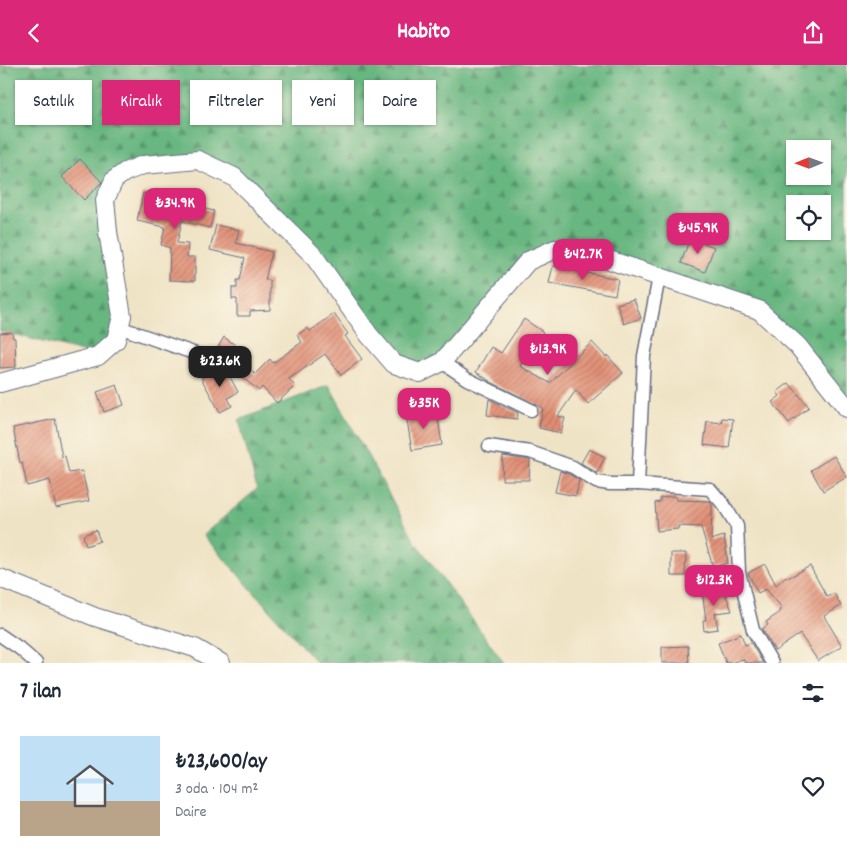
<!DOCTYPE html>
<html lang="tr">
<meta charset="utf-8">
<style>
:root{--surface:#fff;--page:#f6f6f7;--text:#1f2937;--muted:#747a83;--accent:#db2777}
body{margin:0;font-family:Dekko,sans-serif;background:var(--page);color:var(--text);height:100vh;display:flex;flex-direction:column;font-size:19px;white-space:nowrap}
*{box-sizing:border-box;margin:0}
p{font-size:16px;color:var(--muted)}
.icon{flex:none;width:28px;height:28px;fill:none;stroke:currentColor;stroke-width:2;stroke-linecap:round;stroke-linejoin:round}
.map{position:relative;height:598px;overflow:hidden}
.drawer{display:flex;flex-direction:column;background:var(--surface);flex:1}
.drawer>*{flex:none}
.guide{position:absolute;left:15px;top:15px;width:500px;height:45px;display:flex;gap:10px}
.needle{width:32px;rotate:269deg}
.fabs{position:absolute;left:786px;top:75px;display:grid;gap:10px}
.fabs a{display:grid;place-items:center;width:45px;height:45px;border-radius:0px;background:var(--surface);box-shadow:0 1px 4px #0004;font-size:25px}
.price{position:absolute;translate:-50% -42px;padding:0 11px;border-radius:10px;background:var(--accent);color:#fff;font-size:16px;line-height:32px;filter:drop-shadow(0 1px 2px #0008)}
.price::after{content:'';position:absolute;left:50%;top:30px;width:15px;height:11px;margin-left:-8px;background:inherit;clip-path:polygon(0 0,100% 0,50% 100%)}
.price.on{background:#222;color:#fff}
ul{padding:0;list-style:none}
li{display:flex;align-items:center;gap:15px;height:125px;padding:0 20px}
li span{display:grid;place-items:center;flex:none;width:140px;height:100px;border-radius:0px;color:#555}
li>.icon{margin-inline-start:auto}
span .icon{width:60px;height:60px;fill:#fffc;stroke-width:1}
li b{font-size:21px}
h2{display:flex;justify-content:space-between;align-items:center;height:60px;padding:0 20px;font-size:21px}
.chip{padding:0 18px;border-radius:0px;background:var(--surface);box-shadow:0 1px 4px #0004;font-size:18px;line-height:45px}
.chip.on{background:var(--accent);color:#fff}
header{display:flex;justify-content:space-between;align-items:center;height:65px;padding:0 20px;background:var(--accent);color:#fff;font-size:22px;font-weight:700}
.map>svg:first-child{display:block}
.forest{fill:url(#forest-firs);stroke:#42726f;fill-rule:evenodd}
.building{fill:url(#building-hatch)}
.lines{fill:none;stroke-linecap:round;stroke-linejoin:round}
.street-casing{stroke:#656e82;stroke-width:15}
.secondary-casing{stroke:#656e82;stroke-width:20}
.street{stroke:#fff;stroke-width:12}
.secondary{stroke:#fff;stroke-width:18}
</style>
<header><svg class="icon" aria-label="back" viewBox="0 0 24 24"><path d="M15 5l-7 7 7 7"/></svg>Habito<svg class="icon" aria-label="share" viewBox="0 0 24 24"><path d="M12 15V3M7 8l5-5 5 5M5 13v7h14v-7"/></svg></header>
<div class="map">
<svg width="847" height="598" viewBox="0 0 847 598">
<defs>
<pattern id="forest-firs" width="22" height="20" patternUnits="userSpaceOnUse" patternTransform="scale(1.25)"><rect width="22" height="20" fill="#68b680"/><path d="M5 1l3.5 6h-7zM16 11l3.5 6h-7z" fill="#55946c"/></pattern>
<pattern id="building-hatch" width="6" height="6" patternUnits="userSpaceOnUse" patternTransform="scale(1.25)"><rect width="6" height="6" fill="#e18d73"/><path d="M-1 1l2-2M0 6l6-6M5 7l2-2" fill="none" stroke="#b67462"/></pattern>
</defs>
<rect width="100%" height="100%" fill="#fcf5e5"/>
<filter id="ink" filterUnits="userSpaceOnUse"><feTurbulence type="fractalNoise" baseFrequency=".02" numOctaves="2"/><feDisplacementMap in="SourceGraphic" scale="10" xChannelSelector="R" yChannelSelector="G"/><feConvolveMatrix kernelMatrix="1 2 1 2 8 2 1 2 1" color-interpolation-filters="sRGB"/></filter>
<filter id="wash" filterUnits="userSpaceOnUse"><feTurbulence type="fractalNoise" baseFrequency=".0096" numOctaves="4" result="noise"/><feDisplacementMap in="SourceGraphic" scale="20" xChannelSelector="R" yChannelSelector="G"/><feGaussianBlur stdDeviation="1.12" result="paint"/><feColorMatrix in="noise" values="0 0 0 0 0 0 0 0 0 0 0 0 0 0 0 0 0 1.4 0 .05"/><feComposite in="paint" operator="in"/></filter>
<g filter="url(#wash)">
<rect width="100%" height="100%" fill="#efe3c5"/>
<g class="forest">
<path d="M0,0H847V346L759,245L579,185L528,196L442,297L405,303L252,129L198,95L114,116L119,262L98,291L0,266ZM795,84H822V111H795ZM795,139H822V166H795Z"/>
<polygon points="329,320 414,475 504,598 317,598 203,470 257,424 239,355"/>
</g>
<g id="blocks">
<g class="building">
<polygon points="80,94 102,117 84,135 62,112"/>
<polygon points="143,128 214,146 210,163 182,156 177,178 188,179 187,192 195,192 195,216 169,215 170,183 161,180 165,162 137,156"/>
<polygon points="216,160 239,165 236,178 272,187 265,215 270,215 270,245 250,246 250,251 237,251 237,234 232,234 232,223 237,223 237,215 240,215 245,193 210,185"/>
<polygon points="690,173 714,182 705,207 681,198"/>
<polygon points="553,201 618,214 615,230 549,218"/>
<polygon points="634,234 641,253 624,259 617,239"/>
<polygon points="334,249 348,269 345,271 362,294 341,310 325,289 289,314 295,321 277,338 262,322 259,326 214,289 224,272 245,287 239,296 255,309 270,294 273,298 302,277 297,270 307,263 310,266"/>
<polygon points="524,254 543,267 520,301 550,318 592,277 606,292 607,290 623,308 588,339 576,325 558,351 565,353 561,368 539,363 543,343 491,317 476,307 491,282 501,288"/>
<polygon points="12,267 13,273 15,273 16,302 0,303 0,268"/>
<polygon points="224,301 238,327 228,333 232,341 220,347 201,313"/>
<polygon points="789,318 809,342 789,358 772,337 780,331 777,327"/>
<polygon points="117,320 124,340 104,347 97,327"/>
<polygon points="489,334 518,348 517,354 487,350"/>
<polygon points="437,345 442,380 412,385 406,350"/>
<polygon points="722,353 733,354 729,383 704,380 707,356 721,358"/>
<polygon points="55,354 62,392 65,391 69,408 82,406 89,436 56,443 50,415 27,421 22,397 20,398 13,363"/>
<polygon points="589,384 605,392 597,408 581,398"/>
<polygon points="503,391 530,395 529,415 502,415"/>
<polygon points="834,391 847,412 823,426 811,405"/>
<polygon points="560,406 569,409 579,415 576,431 555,427"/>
<polygon points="675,431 676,435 710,436 712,439 711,475 724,471 728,498 713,502 701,462 678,461 678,464 657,466 655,438 660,437 660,433"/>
<polygon points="96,465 100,476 86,481 83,470"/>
<polygon points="671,488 686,488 685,511 671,511"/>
<polygon points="765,499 776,520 786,511 788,513 810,501 827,532 834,528 841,541 824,551 842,581 818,596 800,569 775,586 762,564 768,560 766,557 780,547 779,545 782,543 766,524 758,528 748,508"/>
<polygon points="723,523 732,546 715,548 718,564 704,566 703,555 706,555 702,526"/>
<polygon points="741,569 745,580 751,578 763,598 745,598 743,594 731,598 726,598 718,578"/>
<polygon points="688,581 689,598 662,598 662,582"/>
</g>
</g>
</g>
<g filter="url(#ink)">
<use href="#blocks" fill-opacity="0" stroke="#656e82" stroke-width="1"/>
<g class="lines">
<g class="street-casing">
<g id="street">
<polyline points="659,212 644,291 638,419 710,424 724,440 737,461 739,507 753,565 772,598"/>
<polyline points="119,262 202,291"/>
<polyline points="442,297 467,314 531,345"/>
<polyline points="489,381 530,387 573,402 596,417 610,419 638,419"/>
<polyline points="0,570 19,583 36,598"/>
</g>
</g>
<g class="secondary-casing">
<g id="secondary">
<polyline points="0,318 98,291 116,275 122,251 108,167 105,135 114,115 125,107 143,100 198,95 234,112 313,190 369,270 394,299 420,308 442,297 528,196 555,184 579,185 759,245 798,281 847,343"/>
<polyline points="0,513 95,552 195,583 221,598"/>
</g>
</g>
<use href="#street" class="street"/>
<use href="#secondary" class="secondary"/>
</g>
</g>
</svg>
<div class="fabs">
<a><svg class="needle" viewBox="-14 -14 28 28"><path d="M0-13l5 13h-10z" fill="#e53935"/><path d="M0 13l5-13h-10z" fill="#747a83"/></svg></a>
<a><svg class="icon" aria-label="locate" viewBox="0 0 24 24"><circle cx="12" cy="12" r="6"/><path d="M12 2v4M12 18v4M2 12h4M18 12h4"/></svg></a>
</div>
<b class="price" style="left:175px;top:165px">₺34.9K</b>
<b class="price" style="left:698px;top:190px">₺45.9K</b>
<b class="price" style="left:583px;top:216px">₺42.7K</b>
<b class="price" style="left:548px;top:311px">₺13.9K</b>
<b class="price on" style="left:220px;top:323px">₺23.6K</b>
<b class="price" style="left:424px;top:365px">₺35K</b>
<b class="price" style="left:714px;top:542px">₺12.3K</b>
<div class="guide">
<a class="chip">Satılık</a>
<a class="chip on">Kiralık</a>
<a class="chip">Filtreler</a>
<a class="chip">Yeni</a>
<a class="chip">Daire</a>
</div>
</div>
<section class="drawer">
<h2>7 ilan<svg class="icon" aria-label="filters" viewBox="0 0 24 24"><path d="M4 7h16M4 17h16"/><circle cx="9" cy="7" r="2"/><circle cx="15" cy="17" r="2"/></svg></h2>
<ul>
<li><span style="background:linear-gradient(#bfe0f5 65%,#b9a48a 0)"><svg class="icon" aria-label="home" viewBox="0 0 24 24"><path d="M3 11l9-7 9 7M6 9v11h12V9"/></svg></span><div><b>₺23,600/ay</b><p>3 oda · 104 m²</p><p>Daire</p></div><svg class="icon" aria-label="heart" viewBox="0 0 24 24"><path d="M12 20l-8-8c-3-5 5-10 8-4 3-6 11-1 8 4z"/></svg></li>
</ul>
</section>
